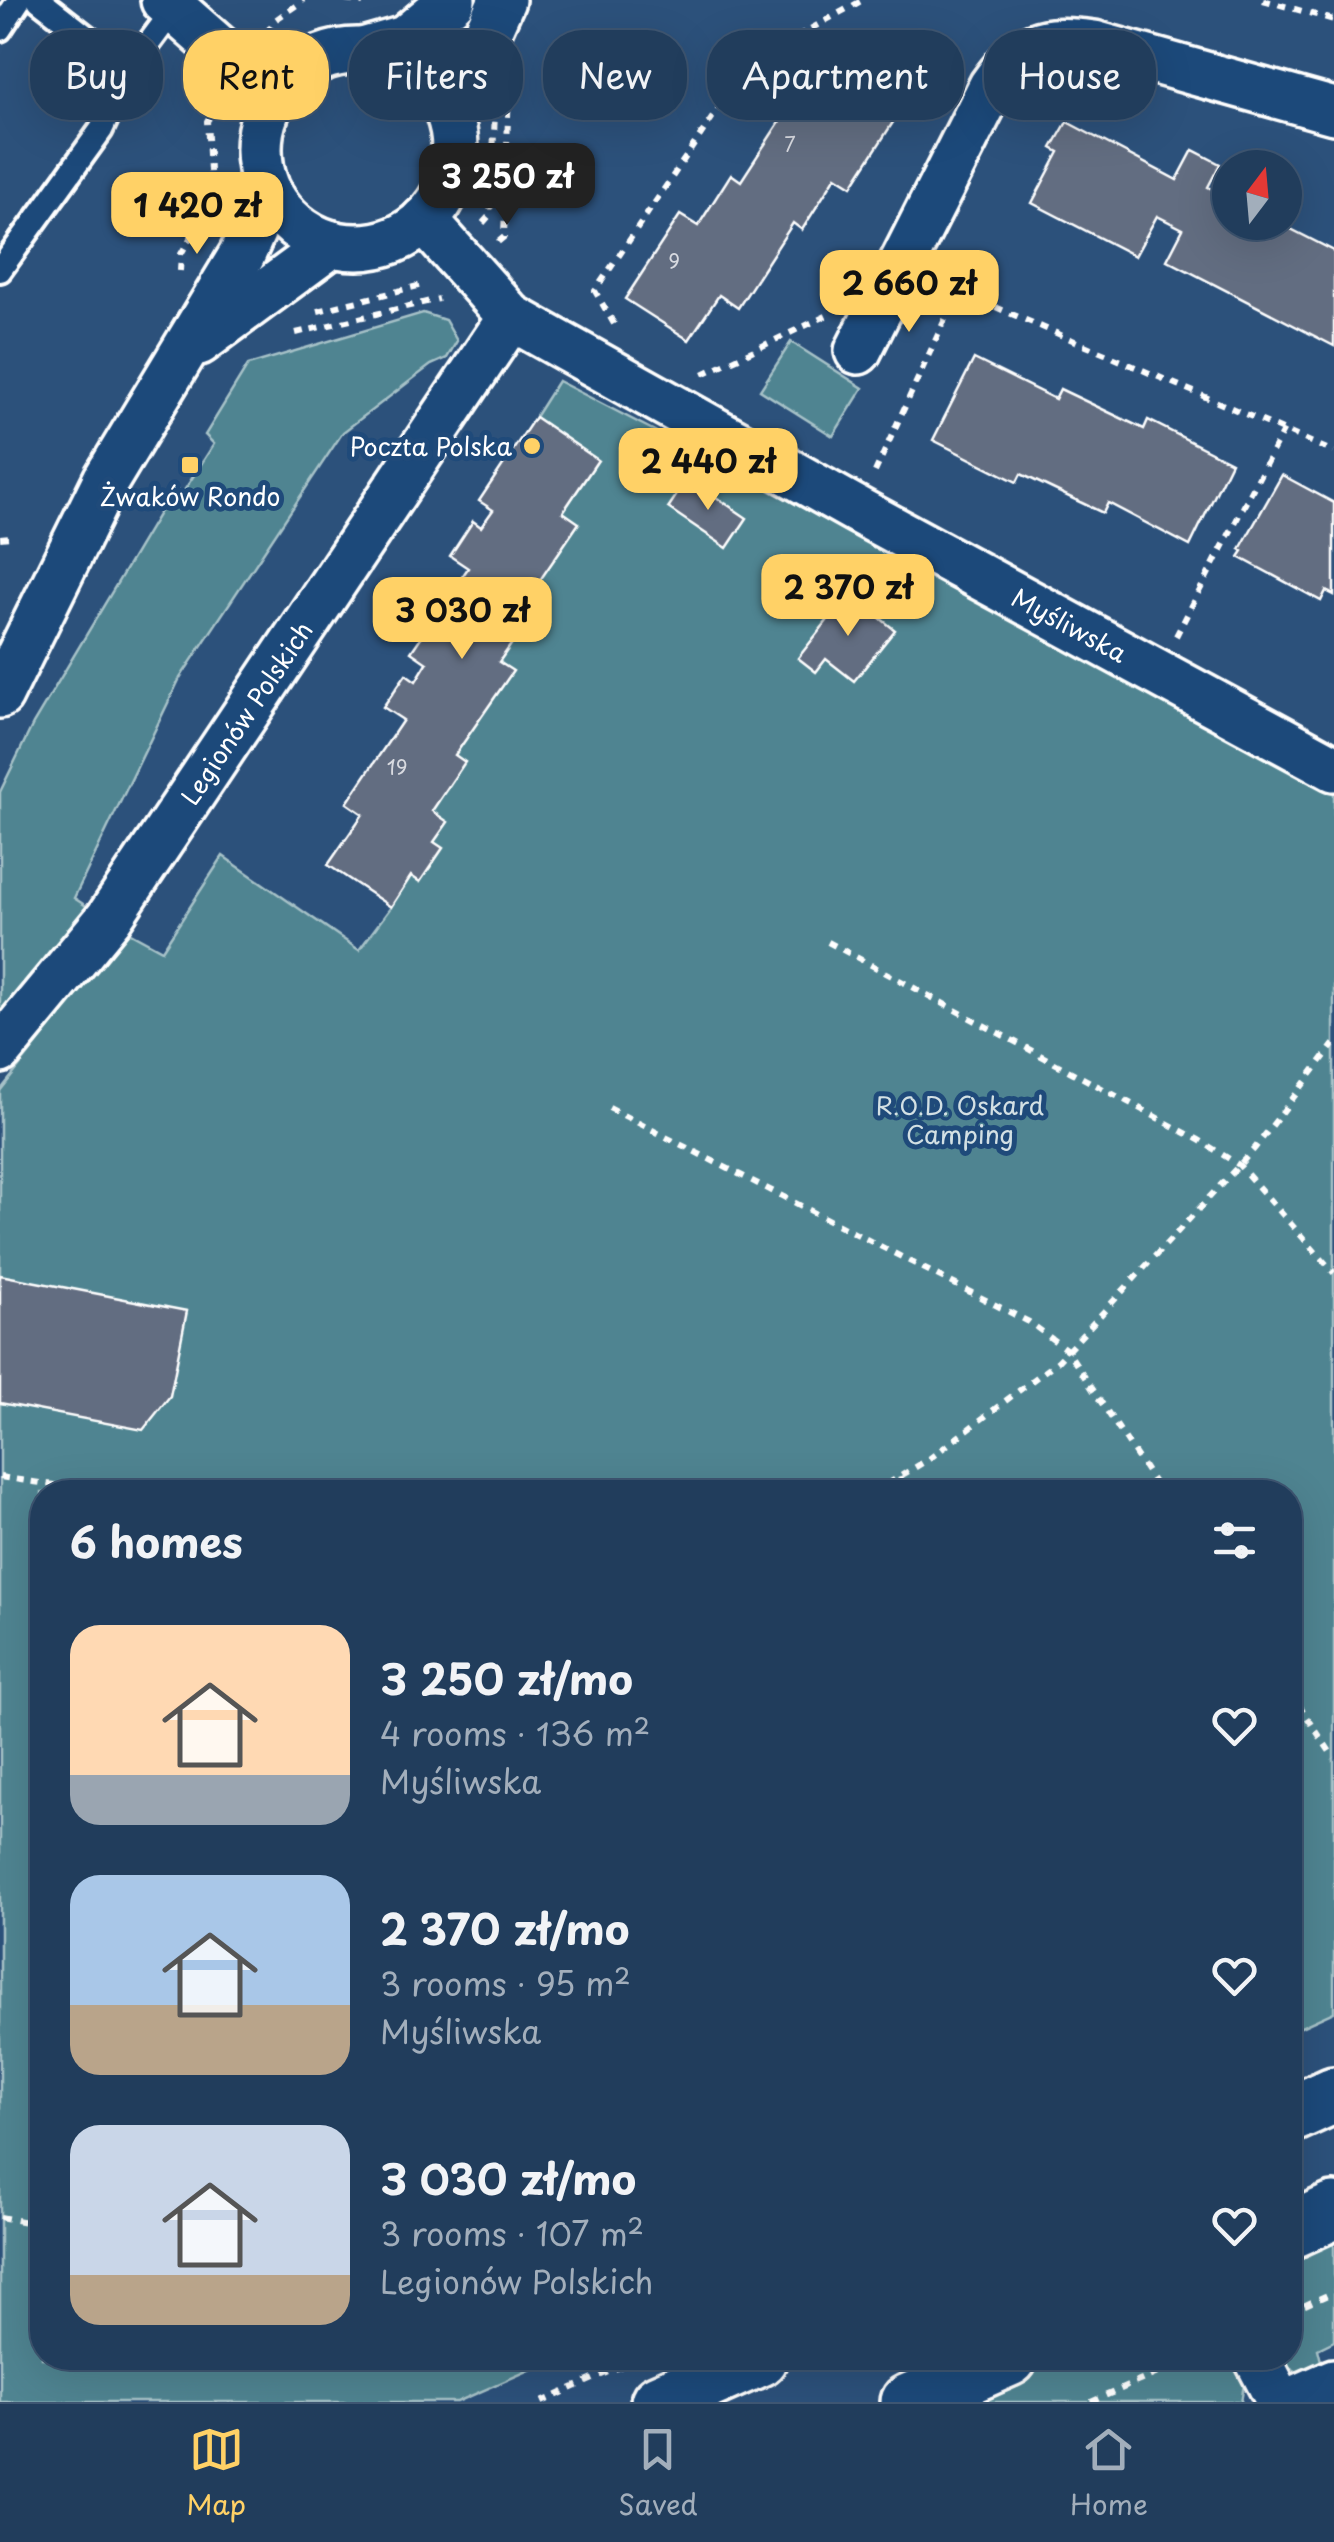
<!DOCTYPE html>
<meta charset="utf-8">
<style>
:root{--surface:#213d5c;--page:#2d4865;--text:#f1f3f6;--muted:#a2aebb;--line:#3e5672;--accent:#ffd166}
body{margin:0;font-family:"Playpen Sans",sans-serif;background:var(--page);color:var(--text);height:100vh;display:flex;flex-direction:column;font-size:38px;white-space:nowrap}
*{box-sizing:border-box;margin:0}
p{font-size:32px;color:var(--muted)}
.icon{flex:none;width:55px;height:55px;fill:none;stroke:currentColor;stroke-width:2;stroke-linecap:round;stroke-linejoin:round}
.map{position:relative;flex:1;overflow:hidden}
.details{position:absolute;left:30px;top:1480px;width:1272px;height:890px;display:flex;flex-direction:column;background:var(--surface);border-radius:40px;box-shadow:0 10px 40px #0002,0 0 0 2px var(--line)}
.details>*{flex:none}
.guide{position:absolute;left:30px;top:30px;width:1275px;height:90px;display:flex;gap:20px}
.needle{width:65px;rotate:16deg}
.fabs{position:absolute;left:1212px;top:150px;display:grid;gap:20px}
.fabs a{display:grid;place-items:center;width:90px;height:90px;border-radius:50%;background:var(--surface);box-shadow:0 10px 40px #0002,0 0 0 2px var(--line);font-size:50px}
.price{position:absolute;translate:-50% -85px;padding:0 22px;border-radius:20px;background:var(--accent);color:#111;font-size:32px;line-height:65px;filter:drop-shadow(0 2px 5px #0008)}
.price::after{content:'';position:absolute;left:50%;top:60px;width:30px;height:22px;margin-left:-15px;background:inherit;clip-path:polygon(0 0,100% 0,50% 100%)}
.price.on{background:#222;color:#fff}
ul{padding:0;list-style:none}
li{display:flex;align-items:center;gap:30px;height:250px;padding:0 40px}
li span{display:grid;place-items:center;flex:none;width:280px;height:200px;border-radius:30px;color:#555}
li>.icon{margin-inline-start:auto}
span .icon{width:120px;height:120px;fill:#fffc;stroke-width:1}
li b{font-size:42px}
h2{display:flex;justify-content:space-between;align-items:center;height:120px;padding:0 40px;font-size:42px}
.pill{padding:0 35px;border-radius:40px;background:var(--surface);box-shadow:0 10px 40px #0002,0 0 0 2px var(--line);font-size:35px;line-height:90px}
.pill.on{background:var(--accent);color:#111}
.tabs{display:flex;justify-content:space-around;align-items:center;height:140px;border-top:2px solid var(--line);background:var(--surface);font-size:28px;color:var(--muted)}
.tabs a{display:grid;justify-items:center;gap:5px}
.tabs .on{color:var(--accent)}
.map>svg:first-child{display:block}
.green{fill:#4f8491;stroke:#a7c2c8;stroke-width:2.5}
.building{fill:#626d81;stroke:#fff;stroke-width:2.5}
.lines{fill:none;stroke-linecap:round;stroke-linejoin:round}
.lane-casing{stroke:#fff;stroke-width:30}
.street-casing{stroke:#fff;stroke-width:52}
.secondary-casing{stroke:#fff;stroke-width:62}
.path{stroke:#fff;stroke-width:6;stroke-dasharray:8 8;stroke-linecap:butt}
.lane{stroke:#1f4a7a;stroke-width:22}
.street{stroke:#1f4a7a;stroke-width:45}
.secondary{stroke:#1f4a7a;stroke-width:55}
.poi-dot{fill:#ffd166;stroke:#1f4a7a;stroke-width:4}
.labels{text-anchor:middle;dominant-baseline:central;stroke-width:10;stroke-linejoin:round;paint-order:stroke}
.number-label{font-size:20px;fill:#d8dae0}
.poi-label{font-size:25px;fill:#fff;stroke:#1f4a7a;text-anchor:end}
.street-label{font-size:25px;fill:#fff;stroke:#1f4a7a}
.park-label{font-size:25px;fill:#d3e0e4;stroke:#1f4a7a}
</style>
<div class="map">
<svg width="1334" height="2402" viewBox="0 0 1334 2402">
<rect width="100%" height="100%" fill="#2c517b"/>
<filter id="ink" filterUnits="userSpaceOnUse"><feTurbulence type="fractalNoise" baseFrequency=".01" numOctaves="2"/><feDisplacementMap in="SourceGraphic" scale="20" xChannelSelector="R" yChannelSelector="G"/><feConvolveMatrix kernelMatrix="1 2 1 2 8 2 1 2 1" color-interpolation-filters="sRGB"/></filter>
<g filter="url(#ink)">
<g class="green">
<polygon points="423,313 445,320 457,341 447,358 431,365 343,432 180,678 74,898 94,911 0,1027 0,792 33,724 174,488 182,494 214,444 205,435 248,365"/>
<polygon points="791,342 863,388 833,436 760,390"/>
<polygon points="558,381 1334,782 1334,2012 1290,2032 1290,1492 42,1492 42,2358 557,2358 457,2402 0,2402 0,1091 127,931 162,950 223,856 359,950 391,907 394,821 529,515 576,522 563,512 598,460 535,417"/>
<polygon points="1334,2238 1334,2341 1318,2349 1323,2369 1306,2377 1281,2362 1279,2358 1290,2358 1290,2261"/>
<polygon points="1061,2358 1234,2358 1245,2378 1241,2402 960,2402"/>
</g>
<g class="building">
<polygon points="846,58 908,99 852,186 836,176 802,230 793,223 738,308 719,295 689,340 625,299 680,215 698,226 731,174 741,181 795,98 812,110"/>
<polygon points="1067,122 1177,180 1193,150 1220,164 1208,187 1230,198 1230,222 1277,222 1334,251 1334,346 1167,260 1183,229 1157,216 1135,256 1032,203 1059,152 1052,148"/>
<polygon points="974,359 1055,399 1060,389 1144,429 1148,420 1231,462 1190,546 1108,503 1103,513 1021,474 1017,482 933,440"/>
<polygon points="535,417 598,460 563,512 579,523 523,605 533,613 499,662 513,671 455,755 465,762 432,811 448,822 434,842 443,848 420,882 411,876 391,907 328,865 363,814 347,803 403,720 383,707 406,674 416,681 427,663 411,652 468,568 450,556 473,521 481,527 493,510 479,501"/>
<polygon points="1282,475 1334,503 1334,595 1326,591 1321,601 1239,557 1243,551 1240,549"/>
<polygon points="688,478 747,518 727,548 668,508"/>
<polygon points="849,593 895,630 854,681 826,659 816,672 798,658"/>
<polygon points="0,1275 187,1311 170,1396 143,1430 0,1403"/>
</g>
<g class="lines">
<g class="lane-casing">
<g id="lane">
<polyline points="39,0 129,70"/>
<polyline points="0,29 19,0"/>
<polyline points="0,270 101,130 129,70 175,8"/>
</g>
</g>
<g class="street-casing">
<g id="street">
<polyline points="164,0 273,96"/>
<polyline points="363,51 405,39 452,0"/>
<circle cx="357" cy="149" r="98"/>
<polyline points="446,107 482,45 502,0"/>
<path id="s1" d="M424,220L511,317L857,510L1334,768"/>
<polyline points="199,342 332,244"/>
<path d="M858,351L992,86C1022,43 1042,37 1094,44L1334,111"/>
<polyline points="0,695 106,480 242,255 269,193"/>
<path id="s2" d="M0,1050L109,918L511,317"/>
<polyline points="1257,2358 1280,2402"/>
<polyline points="1289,2402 1334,2382"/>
</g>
</g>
<g class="secondary-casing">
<g id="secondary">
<polyline points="1290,2115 1334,2095"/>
<polyline points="1290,2231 1334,2211"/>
<polyline points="659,2402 759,2358"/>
<polyline points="909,2402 1009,2358"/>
</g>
</g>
<g class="path">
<polyline points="345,0 363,3"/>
<polyline points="1263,0 1334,20"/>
<polyline points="267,32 275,20 304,0"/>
<polyline points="804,34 951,75"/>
<polyline points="212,204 207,121 218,105"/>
<polyline points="483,223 490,215 495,114"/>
<polyline points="498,242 504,237 509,87"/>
<polyline points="180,271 181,254 211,202"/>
<polyline points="318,311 422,285"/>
<polyline points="614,324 595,291 750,62 863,0"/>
<polyline points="296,333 439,299"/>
<polyline points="703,374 828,315"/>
<polyline points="875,472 958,291 1334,452"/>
<polyline points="0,538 11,537"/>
<polyline points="1176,636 1284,429"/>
<polyline points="828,942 1199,1140 1239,1165 1334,1273"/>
<polyline points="609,1108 1029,1322 1067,1350 1160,1492"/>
<polyline points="0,1477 101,1492"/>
<polyline points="900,1477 906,1492"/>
<polyline points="874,1492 929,1459 1058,1361 1255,1148 1334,1044"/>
<polyline points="1290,1691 1334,1758"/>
<polyline points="0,2217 42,2225"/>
<polyline points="1290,2312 1334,2292"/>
<polyline points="542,2402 626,2364"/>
<polyline points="1091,2402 1192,2358"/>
</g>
<use href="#lane" class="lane"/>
<use href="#street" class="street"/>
<use href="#secondary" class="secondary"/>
</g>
</g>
<g class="poi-dot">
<circle cx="532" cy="446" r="10"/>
<rect x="180" y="455" width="20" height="20" rx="5"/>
</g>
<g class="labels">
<g class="number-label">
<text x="790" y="144">7</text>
<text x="674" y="261">9</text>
<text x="397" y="767">19</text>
</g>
<g class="poi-label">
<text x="512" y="446">Poczta Polska</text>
<text x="190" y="496" text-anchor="middle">Żwaków Rondo</text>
</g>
<g class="street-label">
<text stroke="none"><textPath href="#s1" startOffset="768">Myśliwska</textPath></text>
<text stroke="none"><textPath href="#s2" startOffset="418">Legionów Polskich</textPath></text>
</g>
<g class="park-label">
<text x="960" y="1105">R.O.D. Oskard<tspan x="960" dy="29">Camping</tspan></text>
</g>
</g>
</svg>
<div class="fabs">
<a><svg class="needle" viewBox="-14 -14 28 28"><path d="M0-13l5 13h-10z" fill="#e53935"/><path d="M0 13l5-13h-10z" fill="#a2aebb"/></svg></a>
</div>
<b class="price on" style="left:507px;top:228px">3 250 zł</b>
<b class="price" style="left:197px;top:257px">1 420 zł</b>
<b class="price" style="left:909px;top:335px">2 660 zł</b>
<b class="price" style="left:708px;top:513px">2 440 zł</b>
<b class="price" style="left:848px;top:639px">2 370 zł</b>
<b class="price" style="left:462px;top:662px">3 030 zł</b>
<div class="guide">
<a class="pill">Buy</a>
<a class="pill on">Rent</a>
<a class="pill">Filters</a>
<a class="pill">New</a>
<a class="pill">Apartment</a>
<a class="pill">House</a>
</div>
<section class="details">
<h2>6 homes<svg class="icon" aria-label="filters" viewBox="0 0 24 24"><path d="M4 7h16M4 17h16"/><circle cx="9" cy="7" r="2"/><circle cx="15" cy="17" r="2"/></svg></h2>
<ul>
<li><span style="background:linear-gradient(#ffd9b3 75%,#9aa5b1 0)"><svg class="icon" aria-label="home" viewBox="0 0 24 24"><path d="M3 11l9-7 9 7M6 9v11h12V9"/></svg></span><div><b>3 250 zł/mo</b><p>4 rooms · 136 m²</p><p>Myśliwska</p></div><svg class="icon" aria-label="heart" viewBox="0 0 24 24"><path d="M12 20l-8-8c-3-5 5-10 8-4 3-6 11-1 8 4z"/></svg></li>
<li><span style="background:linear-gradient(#a9c7e8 65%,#b9a48a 0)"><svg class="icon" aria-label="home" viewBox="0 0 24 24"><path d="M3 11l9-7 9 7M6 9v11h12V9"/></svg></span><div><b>2 370 zł/mo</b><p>3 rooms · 95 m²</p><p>Myśliwska</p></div><svg class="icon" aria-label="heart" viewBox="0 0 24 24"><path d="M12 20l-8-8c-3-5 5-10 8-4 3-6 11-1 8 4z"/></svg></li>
<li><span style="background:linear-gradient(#c9d6e8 75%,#b9a48a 0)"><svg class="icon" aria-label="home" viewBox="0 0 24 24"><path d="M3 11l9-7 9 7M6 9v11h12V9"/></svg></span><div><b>3 030 zł/mo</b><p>3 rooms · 107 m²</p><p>Legionów Polskich</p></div><svg class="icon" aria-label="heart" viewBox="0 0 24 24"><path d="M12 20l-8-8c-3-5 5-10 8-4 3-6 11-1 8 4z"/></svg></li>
</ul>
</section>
</div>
<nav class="tabs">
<a class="on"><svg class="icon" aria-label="map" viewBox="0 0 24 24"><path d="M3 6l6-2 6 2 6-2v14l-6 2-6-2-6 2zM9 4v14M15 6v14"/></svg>Map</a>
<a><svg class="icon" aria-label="saved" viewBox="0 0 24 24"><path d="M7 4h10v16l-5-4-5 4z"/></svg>Saved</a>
<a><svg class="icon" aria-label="home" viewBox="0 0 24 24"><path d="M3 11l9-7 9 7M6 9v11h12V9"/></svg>Home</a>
</nav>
